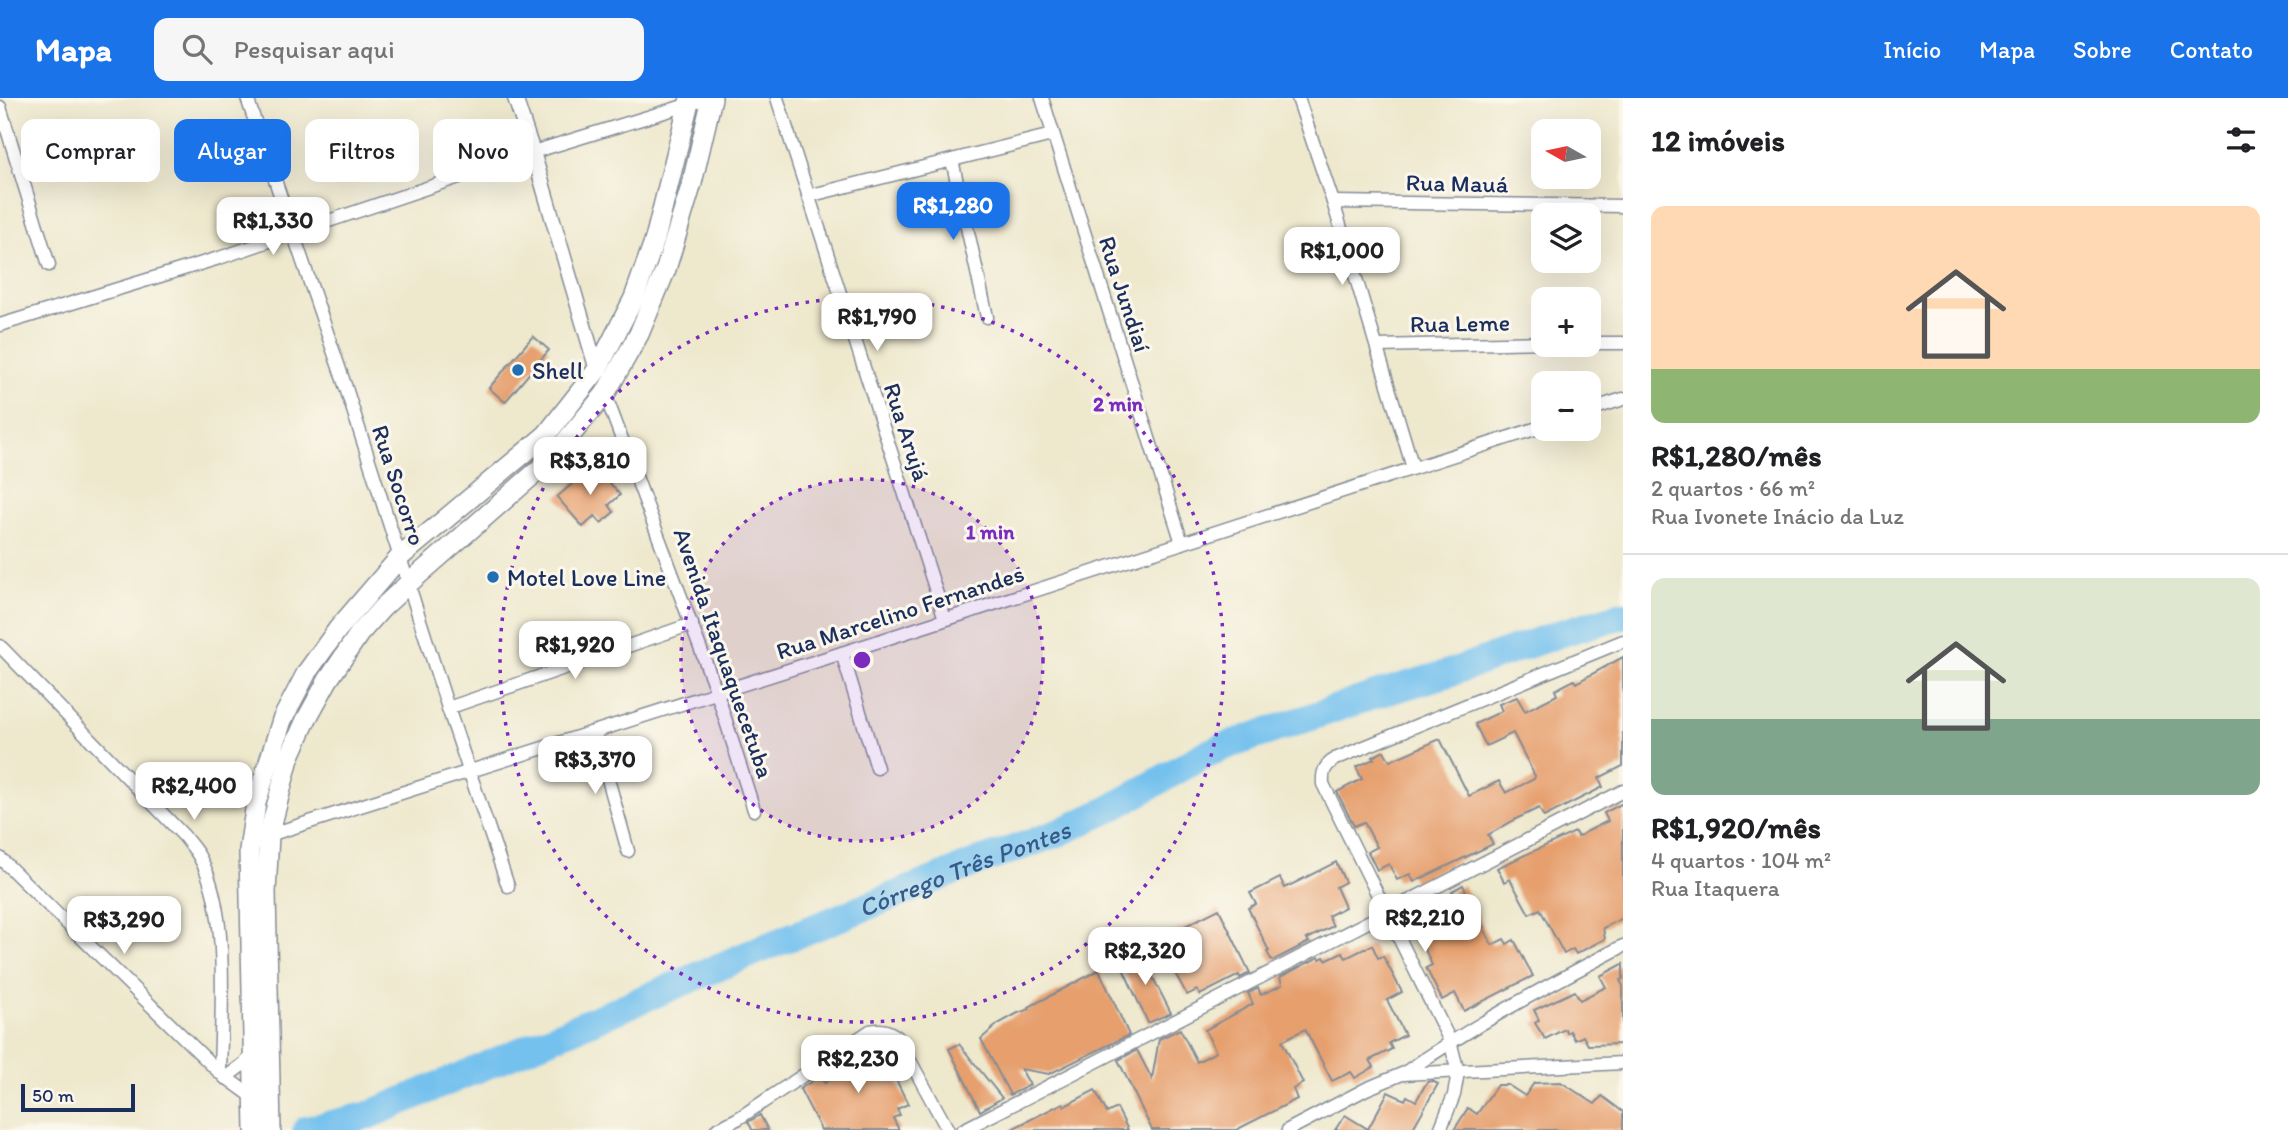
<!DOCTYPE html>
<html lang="pt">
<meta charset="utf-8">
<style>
:root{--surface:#fff;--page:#f6f6f6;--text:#202124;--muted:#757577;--line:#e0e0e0;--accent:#1a73e8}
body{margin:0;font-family:Itim,sans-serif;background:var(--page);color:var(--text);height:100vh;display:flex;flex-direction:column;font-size:26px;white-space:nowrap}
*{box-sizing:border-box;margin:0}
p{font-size:23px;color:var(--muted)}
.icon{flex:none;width:38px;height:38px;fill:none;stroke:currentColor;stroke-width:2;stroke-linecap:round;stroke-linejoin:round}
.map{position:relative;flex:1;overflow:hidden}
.side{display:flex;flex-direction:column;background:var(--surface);width:665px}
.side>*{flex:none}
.banner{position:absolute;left:21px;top:21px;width:665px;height:63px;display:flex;gap:14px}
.needle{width:46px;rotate:279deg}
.tools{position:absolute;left:1531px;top:21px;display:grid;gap:14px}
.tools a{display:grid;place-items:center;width:70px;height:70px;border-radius:14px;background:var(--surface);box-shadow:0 7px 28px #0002;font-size:35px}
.scale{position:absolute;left:21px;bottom:18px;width:114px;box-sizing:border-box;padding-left:7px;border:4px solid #1b2f5e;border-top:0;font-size:19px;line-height:24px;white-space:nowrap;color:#1b2f5e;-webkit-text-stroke:5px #fbf7ec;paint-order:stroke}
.price{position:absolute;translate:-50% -60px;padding:0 16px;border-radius:14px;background:#fff;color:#222;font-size:23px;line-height:46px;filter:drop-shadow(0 2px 4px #0008)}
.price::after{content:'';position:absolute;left:50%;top:42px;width:21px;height:16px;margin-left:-10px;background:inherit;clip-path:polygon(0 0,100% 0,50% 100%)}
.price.current{background:var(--accent);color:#fff}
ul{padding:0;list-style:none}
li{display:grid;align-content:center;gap:14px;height:371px;padding:0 28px}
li+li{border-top:2px solid var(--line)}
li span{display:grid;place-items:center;height:217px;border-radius:14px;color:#555}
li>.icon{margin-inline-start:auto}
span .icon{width:126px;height:126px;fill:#fffc;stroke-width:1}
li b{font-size:30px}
h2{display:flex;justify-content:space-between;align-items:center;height:84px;padding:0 28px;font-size:30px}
.chip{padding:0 24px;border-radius:14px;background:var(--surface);box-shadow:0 7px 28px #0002;font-size:24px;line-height:63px}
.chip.current{background:var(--accent);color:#fff}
header{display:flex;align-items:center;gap:42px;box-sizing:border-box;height:98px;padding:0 35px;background:var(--accent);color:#fff}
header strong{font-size:33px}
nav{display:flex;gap:38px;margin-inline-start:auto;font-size:24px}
.search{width:490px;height:63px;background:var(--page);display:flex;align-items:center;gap:18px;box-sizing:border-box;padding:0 24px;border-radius:14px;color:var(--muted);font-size:26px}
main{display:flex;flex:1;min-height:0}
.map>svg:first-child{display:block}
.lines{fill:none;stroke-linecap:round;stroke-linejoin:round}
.river{stroke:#74c1ee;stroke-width:28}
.building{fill:#e69f6d}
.minor-casing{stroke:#848c96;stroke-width:15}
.tertiary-casing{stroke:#848c96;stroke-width:17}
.primary-casing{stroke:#848c96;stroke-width:22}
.minor{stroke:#fff;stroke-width:12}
.tertiary{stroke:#fff;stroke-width:14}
.primary{stroke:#fff;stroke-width:19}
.ring{fill:none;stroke:#7b2cbf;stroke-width:3.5;stroke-dasharray:3.5 7}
.poi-dot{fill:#1f6fb2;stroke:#fbf7ec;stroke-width:2.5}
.labels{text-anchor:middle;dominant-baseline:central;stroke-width:6;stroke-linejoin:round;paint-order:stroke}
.street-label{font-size:24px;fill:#1b2f5e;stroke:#fbf7ec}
.poi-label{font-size:24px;fill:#1b2f5e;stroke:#fbf7ec;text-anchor:start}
.water-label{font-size:26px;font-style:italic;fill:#365b89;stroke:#fbf7ec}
.centre{fill:#7b2cbf;stroke:#fbf7ec;stroke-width:3.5}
.ring-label{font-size:21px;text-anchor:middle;font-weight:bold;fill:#7b2cbf;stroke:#fbf7ec;stroke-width:6;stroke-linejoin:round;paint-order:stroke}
</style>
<header>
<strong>Mapa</strong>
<div class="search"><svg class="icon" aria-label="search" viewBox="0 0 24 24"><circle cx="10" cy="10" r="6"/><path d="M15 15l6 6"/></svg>Pesquisar aqui</div>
<nav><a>Início</a><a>Mapa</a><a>Sobre</a><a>Contato</a></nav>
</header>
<main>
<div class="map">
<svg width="1623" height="1032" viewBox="0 0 1623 1032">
<rect width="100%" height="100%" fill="#fbf7ec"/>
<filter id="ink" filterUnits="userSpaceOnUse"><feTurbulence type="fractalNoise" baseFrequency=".0143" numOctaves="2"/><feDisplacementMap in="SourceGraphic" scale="14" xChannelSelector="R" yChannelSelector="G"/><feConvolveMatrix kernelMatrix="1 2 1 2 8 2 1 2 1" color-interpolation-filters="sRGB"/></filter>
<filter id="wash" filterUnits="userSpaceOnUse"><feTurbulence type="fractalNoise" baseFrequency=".00686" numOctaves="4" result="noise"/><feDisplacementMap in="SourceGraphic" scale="28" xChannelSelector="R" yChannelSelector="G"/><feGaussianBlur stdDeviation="1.57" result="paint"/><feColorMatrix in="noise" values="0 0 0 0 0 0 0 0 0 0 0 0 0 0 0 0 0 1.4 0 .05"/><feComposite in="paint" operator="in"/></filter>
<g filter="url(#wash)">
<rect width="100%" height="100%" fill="#eee8cd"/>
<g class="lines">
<path class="river" id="s1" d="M306,1032L369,1017L766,849L978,764L1058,735L1110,711L1204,657L1223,649L1378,596L1449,575L1561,535L1623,517"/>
</g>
<g id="blocks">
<g class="building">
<polygon points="533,238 549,252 505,304 489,290"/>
<polygon points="594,367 620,397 609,407 614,414 601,425 595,418 583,429 557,399"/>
<polygon points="1623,559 1623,668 1599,680 1603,689 1544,719 1539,710 1518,720 1488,737 1493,746 1414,784 1410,776 1397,782 1389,766 1377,772 1368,754 1377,749 1364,724 1354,728 1337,694 1362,681 1356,669 1374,661 1372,659 1384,653 1390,663 1440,641 1469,698 1499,683 1506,695 1534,681 1535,678 1513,635 1486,648 1475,626 1502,613 1499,606 1517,599 1525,613 1557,597 1555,592 1574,582 1576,585"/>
<polygon points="1623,705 1623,820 1603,830 1605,841 1576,856 1573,851 1564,856 1540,811 1529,816 1510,781 1504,784 1497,770 1575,734 1578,739 1588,733 1608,723 1604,715"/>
<polygon points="1336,764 1345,784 1336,789 1345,809 1328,818 1333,828 1307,841 1309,844 1272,863 1267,854 1269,853 1248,810 1256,806 1250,795 1280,780 1285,790"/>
<polygon points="1463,787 1492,847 1504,841 1507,846 1514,842 1533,878 1464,913 1455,895 1442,902 1426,870 1432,867 1420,841 1428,837 1420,821 1450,806 1447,800 1454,796 1452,793"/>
<polygon points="1219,811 1250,875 1240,880 1239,877 1200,897 1197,892 1187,897 1157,842"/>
<polygon points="1372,847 1378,860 1383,858 1402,894 1387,902 1405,937 1389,945 1392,951 1370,962 1374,969 1355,980 1351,974 1332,983 1305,931 1282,943 1303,985 1293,991 1297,1001 1236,1032 1152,1032 1118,962 1137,952 1152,981 1159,941 1180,931 1197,964 1216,954 1205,932 1253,906 1248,895 1258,890 1261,897 1282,887 1280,879 1319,859 1320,861 1324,859 1326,862 1342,854 1346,860"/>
<polygon points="1139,852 1171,915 1148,925 1119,862"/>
<polygon points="1623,866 1623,881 1620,882 1623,888 1623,946 1588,947 1583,938 1575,942 1570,933 1567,935 1565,931 1545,941 1535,925 1539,922 1534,912 1575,893 1580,902 1606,889 1600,878"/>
<polygon points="1099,872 1129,937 1049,976 1021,971 1030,987 1010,997 981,941 998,926 1018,915 1030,911 1029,909"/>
<polygon points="870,943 879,947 908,1006 897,1011 900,1017 893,1020 899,1032 821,1032 800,991 821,977 825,985 849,973 848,970 851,968 846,959"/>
<polygon points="959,946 1002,1000 980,1013 949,951"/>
<polygon points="1432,983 1438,986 1412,1032 1335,1032 1345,1017 1368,1031 1388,994 1405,1002 1407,998 1416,1003 1427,984"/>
<polygon points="1561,984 1595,1006 1602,998 1623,1014 1623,1032 1454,1032 1468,1010 1477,1016 1497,987 1508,987 1525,998 1534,985"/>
<polygon points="1095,992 1107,1015 1117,1010 1128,1032 1010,1032 1063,1005 1065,1008"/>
<polygon points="760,1017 768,1032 752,1032 751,1029 748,1024"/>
</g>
</g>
</g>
<g filter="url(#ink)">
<use href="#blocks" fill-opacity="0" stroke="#848c96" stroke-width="2"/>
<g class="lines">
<g class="minor-casing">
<g id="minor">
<polyline points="247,0 346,290 448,610 508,788"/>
<polyline points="777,0 945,521"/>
<polyline points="1042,0 1182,445"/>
<polyline points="1298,0 1333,104 1413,370"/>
<polyline points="0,9 49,167"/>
<polyline points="952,62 987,219"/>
<polyline points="808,98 1052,37"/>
<polyline points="1333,104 1623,108"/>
<polyline points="0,227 219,160 533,54 710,0"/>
<polyline points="1589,245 1623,245"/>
<polyline points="1378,248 1544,244"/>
<polyline points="605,296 717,595 754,712"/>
<polyline points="1589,312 1623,301"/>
<path d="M0,548L184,738C189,745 196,752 200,760C230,813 221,915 220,975"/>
<polyline points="842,555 877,670"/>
<polyline points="448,610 692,526"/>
<polyline points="595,634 628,753"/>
<polyline points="269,737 842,555 1544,328"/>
<polyline points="0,760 220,975 253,999"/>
<path d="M1403,976C1473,927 1547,888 1623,848"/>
<polyline points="225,980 245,965 253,955"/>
<path d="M716,1032L739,1020L870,933C881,931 888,932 897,939L948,1032"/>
<polyline points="963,1032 1623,693"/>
<polyline points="1288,1032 1366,991 1402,976 1623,965"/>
<path d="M1440,1032L1454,997L1458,974L1450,943L1323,686C1322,673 1325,668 1335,661L1623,543"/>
</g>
</g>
<g class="tertiary-casing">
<polyline id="tertiary" points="515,0 533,54 597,272"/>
</g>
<g class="primary-casing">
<g id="primary">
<polyline points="255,1032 249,752 256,705 282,622 307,574 338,531 400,459 546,337 597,272 634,200 655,141 690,0"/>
<polyline points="271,1032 266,794 269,737 289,660 306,622 328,582 359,536 382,510 408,486 550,362 605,296 639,236 666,171 692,85 712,0"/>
</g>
</g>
<use href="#minor" class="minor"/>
<use href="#tertiary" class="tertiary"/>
<use href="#primary" class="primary"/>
</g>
</g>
<circle cx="862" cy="562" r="181" fill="#7b2cbf" fill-opacity=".12"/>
<g class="ring">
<circle cx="862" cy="562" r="181"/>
<circle cx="862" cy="562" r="362"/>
</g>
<g class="poi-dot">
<circle cx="518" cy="272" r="7"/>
<circle cx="493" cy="479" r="7"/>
</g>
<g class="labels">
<g class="street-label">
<text transform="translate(1457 85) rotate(1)">Rua Mauá</text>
<text transform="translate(1125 196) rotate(72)">Rua Jundiaí</text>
<text transform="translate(1460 225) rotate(-1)">Rua Leme</text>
<text transform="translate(907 334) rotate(72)">Rua Arujá</text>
<text transform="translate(399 387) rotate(72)">Rua Socorro</text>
<text transform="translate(900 514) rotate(-18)">Rua Marcelino Fernandes</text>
<text transform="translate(724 555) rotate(71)">Avenida Itaquaquecetuba</text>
</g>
<g class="poi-label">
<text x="532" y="272">Shell</text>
<text x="507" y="479">Motel Love Line</text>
</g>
<g class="water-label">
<text stroke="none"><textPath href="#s1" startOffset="709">Córrego Três Pontes</textPath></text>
</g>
</g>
<circle cx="862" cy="562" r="10" class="centre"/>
<g class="ring-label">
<text x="1118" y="313">2 min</text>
<text x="990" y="441">1 min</text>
</g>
</svg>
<div class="tools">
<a><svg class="needle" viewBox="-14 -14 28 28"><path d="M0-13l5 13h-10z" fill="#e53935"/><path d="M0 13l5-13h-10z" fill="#757577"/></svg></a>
<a><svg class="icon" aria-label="layers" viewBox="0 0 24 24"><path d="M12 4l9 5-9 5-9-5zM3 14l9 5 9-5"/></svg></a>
<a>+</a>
<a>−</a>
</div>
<div class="scale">50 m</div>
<b class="price current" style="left:953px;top:144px">R$1,280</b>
<b class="price" style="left:273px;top:159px">R$1,330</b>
<b class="price" style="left:1342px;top:189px">R$1,000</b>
<b class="price" style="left:877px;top:255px">R$1,790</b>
<b class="price" style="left:590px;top:399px">R$3,810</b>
<b class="price" style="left:575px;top:583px">R$1,920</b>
<b class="price" style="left:595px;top:698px">R$3,370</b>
<b class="price" style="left:194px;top:724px">R$2,400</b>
<b class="price" style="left:1425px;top:856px">R$2,210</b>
<b class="price" style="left:124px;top:858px">R$3,290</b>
<b class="price" style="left:1145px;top:889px">R$2,320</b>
<b class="price" style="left:858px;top:997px">R$2,230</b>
<div class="banner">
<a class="chip">Comprar</a>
<a class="chip current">Alugar</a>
<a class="chip">Filtros</a>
<a class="chip">Novo</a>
</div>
</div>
<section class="side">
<h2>12 imóveis<svg class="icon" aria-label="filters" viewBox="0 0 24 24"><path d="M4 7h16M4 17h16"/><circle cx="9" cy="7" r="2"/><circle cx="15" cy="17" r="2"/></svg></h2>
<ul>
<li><span style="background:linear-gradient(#ffd9b3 75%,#8fb573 0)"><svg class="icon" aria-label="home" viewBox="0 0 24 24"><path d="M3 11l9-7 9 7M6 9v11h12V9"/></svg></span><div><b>R$1,280/mês</b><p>2 quartos · 66 m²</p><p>Rua Ivonete Inácio da Luz</p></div></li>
<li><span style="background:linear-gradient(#dfe7d0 65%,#7fa58c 0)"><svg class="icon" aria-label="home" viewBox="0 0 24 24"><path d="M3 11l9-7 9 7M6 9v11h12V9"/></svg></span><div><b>R$1,920/mês</b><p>4 quartos · 104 m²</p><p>Rua Itaquera</p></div></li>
</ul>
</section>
</main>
